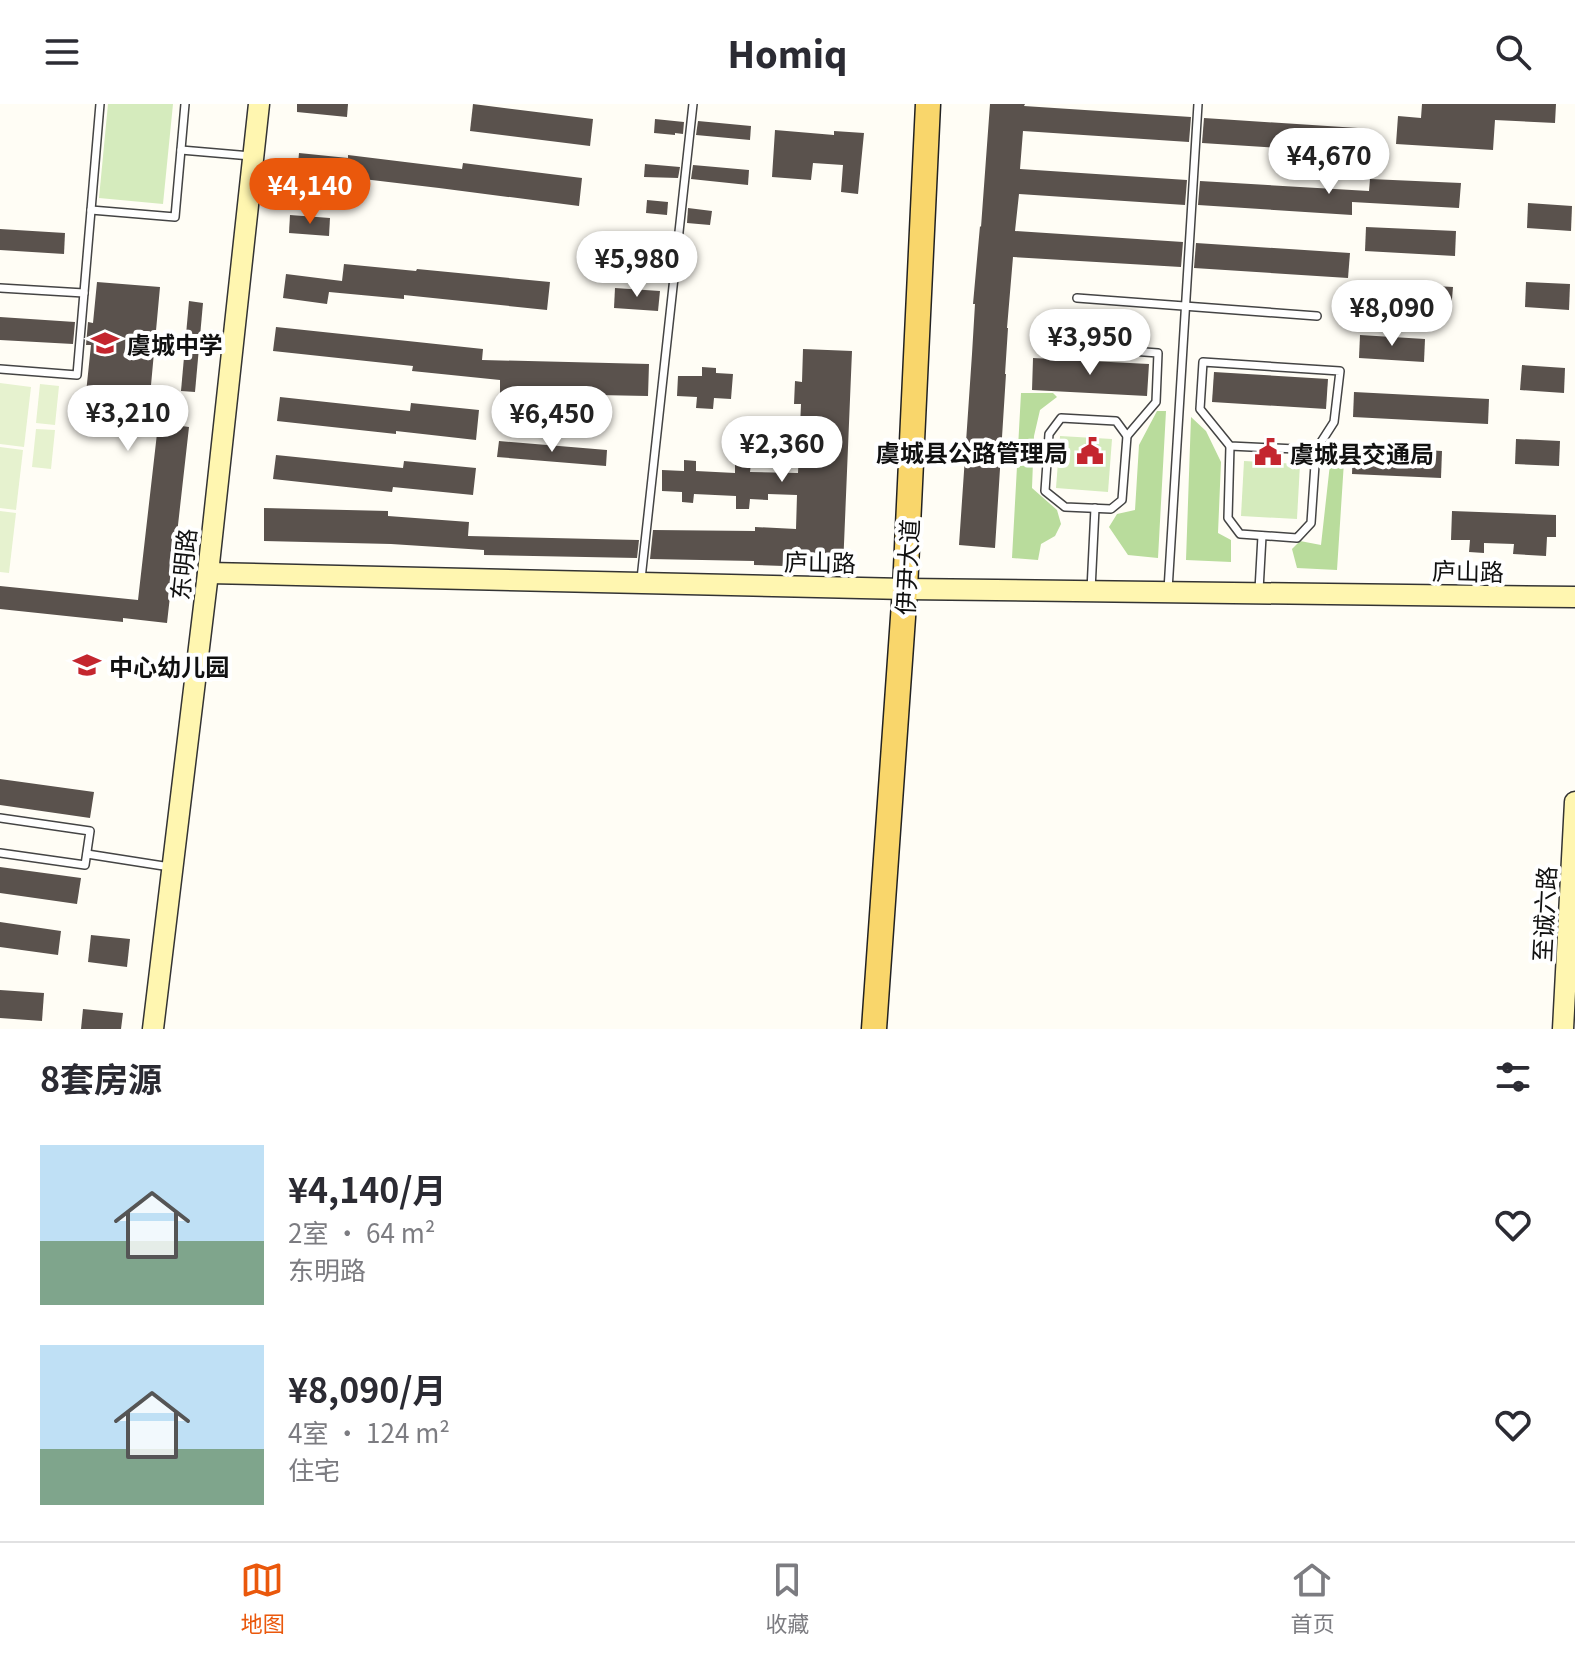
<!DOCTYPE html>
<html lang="zh">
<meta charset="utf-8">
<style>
:root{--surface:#fff;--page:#f2f2f3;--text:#2b2b33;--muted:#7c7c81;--line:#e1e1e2;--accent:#ea580c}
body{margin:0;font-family:Georgia,"Noto Sans SC",serif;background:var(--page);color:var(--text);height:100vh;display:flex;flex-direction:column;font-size:30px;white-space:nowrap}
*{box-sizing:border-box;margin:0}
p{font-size:26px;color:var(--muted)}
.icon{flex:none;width:44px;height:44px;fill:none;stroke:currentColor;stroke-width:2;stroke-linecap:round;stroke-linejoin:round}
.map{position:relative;height:925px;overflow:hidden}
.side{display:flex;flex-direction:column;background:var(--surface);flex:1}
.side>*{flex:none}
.price{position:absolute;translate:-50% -68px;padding:0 18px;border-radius:28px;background:#fff;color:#222;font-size:26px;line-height:52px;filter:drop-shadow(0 2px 4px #0008)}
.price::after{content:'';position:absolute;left:50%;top:48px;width:24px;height:18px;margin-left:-12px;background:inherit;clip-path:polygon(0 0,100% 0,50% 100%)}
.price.on{background:var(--accent);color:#fff}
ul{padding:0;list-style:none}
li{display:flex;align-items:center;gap:24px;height:200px;padding:0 40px}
li span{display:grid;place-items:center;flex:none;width:224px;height:160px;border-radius:0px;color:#555}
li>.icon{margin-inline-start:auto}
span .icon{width:96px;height:96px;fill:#fffc;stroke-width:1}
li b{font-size:34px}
h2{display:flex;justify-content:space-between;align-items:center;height:96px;padding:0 40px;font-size:34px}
header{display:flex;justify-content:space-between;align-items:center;height:104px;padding:0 40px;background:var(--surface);font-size:36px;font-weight:800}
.dock{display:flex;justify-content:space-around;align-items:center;height:112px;border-top:2px solid var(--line);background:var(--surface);font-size:22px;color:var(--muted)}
.dock a{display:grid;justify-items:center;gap:4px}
.dock .on{color:var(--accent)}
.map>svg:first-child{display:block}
.green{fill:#d5ebbd}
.forest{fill:#b9dc9c}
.pitch{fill:#e6f2cf}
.building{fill:#5a524d}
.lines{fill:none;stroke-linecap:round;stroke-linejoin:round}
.lane-casing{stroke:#444;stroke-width:10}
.secondary-casing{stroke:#333;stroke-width:23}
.primary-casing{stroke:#222;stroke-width:27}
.lane{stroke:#fff;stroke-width:7}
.secondary{stroke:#fff6b0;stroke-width:20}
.primary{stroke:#f9d66b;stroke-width:24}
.labels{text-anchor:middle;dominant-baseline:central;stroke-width:8;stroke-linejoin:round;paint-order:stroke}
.poi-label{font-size:24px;font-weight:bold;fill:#111;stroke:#fff;text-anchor:start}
.street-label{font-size:24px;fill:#111;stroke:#fff}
</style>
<header><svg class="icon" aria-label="menu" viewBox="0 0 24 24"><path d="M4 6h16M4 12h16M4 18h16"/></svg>Homiq<svg class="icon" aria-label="search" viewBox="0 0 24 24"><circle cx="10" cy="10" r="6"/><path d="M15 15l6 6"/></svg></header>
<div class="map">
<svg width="1575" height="925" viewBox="0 0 1575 925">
<rect width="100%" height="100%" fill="#fffdf5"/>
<g class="green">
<polygon points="108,0 173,0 163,100 99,94"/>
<polygon points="1060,332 1112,335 1108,388 1056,384"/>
<polygon points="1244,357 1300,360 1297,415 1241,412"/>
</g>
<g class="forest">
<polygon points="1021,289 1053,289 1057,293 1040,306 1034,332 1032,384 1057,406 1061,420 1055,432 1041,440 1038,456 1012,454"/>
<polygon points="1157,307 1166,307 1158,454 1128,451 1109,423 1117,410 1135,406 1139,341"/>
<polygon points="1191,313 1206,327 1221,358 1218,429 1231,436 1231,458 1186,456"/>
<polygon points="1345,342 1337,466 1297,464 1292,445 1300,437 1321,441 1330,360 1334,347"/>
</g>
<g class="pitch">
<polygon points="0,279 31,283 24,343 0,340"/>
<polygon points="40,280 59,282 55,321 36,319"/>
<polygon points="36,325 55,326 51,365 32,363"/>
<polygon points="0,343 23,346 16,406 0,404"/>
<polygon points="0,407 16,409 9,469 0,468"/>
</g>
<g class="building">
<polygon points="297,0 348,0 347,13 297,8"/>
<polygon points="473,0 593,15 590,42 470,27"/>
<polygon points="990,0 1025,0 1024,2 1191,13 1189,38 1023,27 1020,65 1187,76 1185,101 1019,90 1015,127 1183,138 1181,163 1013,153 1007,224 1008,224 1005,270 1006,270 995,444 959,441 972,250 975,200 973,200 980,122 981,123"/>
<polygon points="1422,0 1556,0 1555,19 1495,16 1493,46 1396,40 1398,12 1421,14"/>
<polygon points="1204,14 1358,24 1357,49 1202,39"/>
<polygon points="655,15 684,18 683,30 675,29 675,31 654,29"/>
<polygon points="698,17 751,22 750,36 696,31"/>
<polygon points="775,26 834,31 834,27 864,29 858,90 841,88 843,61 813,59 811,76 772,73"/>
<polygon points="299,49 348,54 348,51 462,65 463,59 582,74 579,102 439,84 338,72 338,74 297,70"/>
<polygon points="645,60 680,63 678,74 644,73"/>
<polygon points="693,61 749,66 748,81 691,75"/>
<polygon points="1370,75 1461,79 1459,104 1352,98 1352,111 1198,101 1200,77 1369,87"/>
<polygon points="647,96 668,98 667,111 646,109"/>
<polygon points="1528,99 1572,102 1571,127 1527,124"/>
<polygon points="688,104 712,107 710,121 687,119"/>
<polygon points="290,111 330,114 329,132 289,129"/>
<polygon points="1366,123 1456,127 1455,152 1365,147"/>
<polygon points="0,125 65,129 64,150 0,146"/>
<polygon points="1196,139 1350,149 1348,174 1194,164"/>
<polygon points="344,160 416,167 417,165 550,178 547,206 404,191 404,195 329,188 327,200 283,194 286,170 342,177"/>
<polygon points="97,178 160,183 150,292 183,294 182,322 189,323 167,519 123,514 123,518 0,505 0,482 138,496 159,312 79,308 80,288 86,289 91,241 86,241 88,218 93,219"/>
<polygon points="1362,178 1453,183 1451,207 1360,202"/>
<polygon points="1526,178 1570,180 1569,206 1525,203"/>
<polygon points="615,184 660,187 658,207 614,204"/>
<polygon points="189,197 203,199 195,288 181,287"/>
<polygon points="0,213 75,218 73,240 0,236"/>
<polygon points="276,223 483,245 482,256 649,260 648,292 500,289 500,276 412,267 413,262 273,247"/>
<polygon points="1360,231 1425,235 1424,258 1359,254"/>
<polygon points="803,245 852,247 843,464 754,461 754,457 650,455 653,426 755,427 755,423 796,425 797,391 768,390 768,396 750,395 749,405 736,405 736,392 694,390 693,399 682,398 682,388 662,387 662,366 684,367 684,356 696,357 696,367 735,369 735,359 751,359 750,368 798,369 801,300 794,300 795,277 802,278"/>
<polygon points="1033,254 1149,260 1147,292 1032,286"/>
<polygon points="1522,261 1565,264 1564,289 1520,286"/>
<polygon points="702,263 716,264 716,269 733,270 731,295 714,294 713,305 696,304 697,293 677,292 678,272 702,272"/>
<polygon points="1214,268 1328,275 1326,305 1212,298"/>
<polygon points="1354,288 1489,295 1488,320 1353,313"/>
<polygon points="280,293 410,307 411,299 479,306 476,336 396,327 396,330 277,317"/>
<polygon points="1516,335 1560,337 1559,362 1515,360"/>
<polygon points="499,337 607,346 606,362 497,353"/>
<polygon points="1353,342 1442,347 1441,374 1352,370"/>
<polygon points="276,351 403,364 404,357 476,364 473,391 393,383 392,388 273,375"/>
<polygon points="264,404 388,407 388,412 469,418 468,432 639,436 637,454 484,451 484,446 391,440 264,437"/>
<polygon points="1452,407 1556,411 1556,433 1547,433 1546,452 1513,450 1514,440 1484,439 1484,449 1469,448 1470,436 1451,436"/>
<polygon points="0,675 94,688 90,714 0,701"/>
<polygon points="0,763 81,774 77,800 0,789"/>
<polygon points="0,818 61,827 58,851 0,843"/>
<polygon points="91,831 130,835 127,863 88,858"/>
<polygon points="0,886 44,889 42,917 0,914"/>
<polygon points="83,905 123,909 121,925 81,925"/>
</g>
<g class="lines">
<g class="lane-casing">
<g id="lane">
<polyline points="181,46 251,52"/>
<polyline points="91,106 175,113 185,0"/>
<polyline points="0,184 84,189"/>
<polyline points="1077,194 1317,212"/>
<polyline points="1038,240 1158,249 1156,298 1127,332"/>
<polygon points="1203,258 1340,267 1334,318 1316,346 1230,342 1200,305"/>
<polyline points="0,265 77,271 100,0"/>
<polygon points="1061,314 1116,317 1127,332 1122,396 1111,405 1065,403 1045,387 1049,330"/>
<polyline points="1230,342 1228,414 1240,430 1297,434 1311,419 1316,346"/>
<polyline points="641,475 693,0"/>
<polyline points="1091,486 1095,404"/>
<polyline points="1168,486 1198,0"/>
<polyline points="1259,486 1262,432"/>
<polyline points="0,714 90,727 85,761 0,749"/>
<polyline points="87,750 170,763"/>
</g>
</g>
<g class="secondary-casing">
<g id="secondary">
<polyline points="208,469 905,485 1575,493"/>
<polyline points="153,925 208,469 259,0"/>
<polyline points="1563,925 1575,698"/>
</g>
</g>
<g class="primary-casing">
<polyline id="primary" points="874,925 905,485 928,0"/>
</g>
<use href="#lane" class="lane"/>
<use href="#secondary" class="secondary"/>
<use href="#primary" class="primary"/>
</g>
<defs>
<g id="school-bare" transform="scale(2.16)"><path d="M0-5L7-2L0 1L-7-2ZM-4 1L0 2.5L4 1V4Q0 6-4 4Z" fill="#c4262e" stroke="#fff" stroke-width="2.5" paint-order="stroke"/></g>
<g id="civic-bare" transform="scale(2.16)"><path d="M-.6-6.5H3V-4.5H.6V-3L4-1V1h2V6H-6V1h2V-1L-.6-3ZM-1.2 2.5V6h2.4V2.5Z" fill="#c4262e" stroke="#fff" stroke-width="2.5" paint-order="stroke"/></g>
</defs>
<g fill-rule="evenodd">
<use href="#school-bare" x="105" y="239"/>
<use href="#civic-bare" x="1090" y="347"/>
<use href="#civic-bare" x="1268" y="348"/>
<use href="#school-bare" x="87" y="561"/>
</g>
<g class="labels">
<g class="poi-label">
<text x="127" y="239">虞城中学</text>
<text x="1068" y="347" text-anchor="end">虞城县公路管理局</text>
<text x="1290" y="348">虞城县交通局</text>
<text x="109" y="561">中心幼儿园</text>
</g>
<g class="street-label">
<text transform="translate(820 457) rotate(1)">庐山路</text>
<text transform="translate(182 460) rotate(-84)">东明路</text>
<text transform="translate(906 463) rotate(-87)">伊尹大道</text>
<text transform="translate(1468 466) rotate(1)">庐山路</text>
<text transform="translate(1543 810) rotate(-87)">至诚六路</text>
</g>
</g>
</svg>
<b class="price" style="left:1329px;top:92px">¥4,670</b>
<b class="price on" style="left:310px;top:122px">¥4,140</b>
<b class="price" style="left:637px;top:195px">¥5,980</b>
<b class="price" style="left:1392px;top:244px">¥8,090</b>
<b class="price" style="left:1090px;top:273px">¥3,950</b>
<b class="price" style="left:128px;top:349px">¥3,210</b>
<b class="price" style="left:552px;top:350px">¥6,450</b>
<b class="price" style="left:782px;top:380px">¥2,360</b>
</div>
<section class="side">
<h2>8套房源<svg class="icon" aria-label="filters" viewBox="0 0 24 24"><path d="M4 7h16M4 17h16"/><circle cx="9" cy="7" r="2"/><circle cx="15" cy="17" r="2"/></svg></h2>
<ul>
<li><span style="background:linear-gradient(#bfe0f5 60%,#7fa58c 0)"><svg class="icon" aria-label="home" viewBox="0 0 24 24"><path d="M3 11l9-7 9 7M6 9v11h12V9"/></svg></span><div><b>¥4,140/月</b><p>2室 · 64 m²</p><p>东明路</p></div><svg class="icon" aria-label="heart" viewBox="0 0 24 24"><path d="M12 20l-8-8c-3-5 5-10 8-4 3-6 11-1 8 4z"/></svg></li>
<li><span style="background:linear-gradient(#bfe0f5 65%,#7fa58c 0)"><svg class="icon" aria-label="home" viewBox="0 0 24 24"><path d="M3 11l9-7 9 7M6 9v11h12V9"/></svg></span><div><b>¥8,090/月</b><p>4室 · 124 m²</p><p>住宅</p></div><svg class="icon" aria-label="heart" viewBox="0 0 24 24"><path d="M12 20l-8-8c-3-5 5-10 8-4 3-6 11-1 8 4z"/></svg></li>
</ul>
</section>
<nav class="dock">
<a class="on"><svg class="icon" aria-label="map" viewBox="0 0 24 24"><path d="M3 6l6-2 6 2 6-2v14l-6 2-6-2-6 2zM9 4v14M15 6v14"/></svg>地图</a>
<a><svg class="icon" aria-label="saved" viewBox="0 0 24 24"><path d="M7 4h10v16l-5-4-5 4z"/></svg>收藏</a>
<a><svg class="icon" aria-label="home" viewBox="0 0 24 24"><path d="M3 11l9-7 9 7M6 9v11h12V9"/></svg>首页</a>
</nav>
